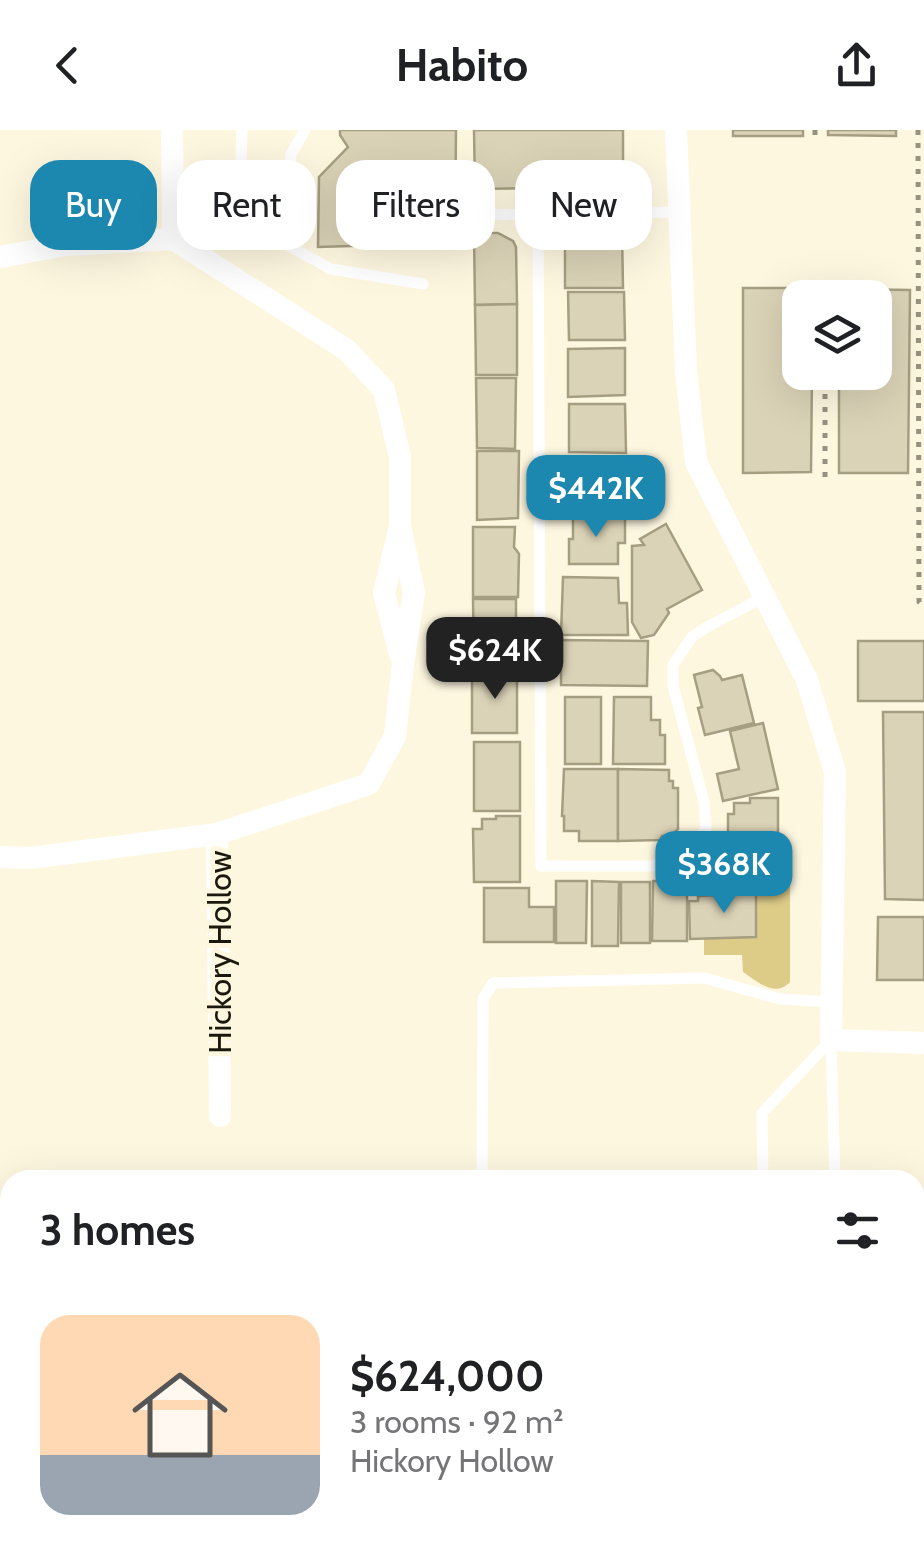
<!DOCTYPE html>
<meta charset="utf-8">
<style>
:root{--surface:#fff;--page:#f6f6f6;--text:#202124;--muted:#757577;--line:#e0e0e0;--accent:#1d88af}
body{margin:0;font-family:Cabin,sans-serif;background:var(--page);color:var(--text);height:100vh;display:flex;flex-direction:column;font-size:38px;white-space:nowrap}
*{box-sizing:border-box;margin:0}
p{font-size:32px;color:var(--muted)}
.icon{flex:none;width:55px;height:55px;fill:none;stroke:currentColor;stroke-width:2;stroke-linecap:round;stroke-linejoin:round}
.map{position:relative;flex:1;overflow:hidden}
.details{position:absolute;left:0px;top:1040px;width:925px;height:392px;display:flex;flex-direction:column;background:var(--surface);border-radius:30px 30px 0 0;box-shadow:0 10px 40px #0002}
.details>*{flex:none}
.top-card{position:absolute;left:30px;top:30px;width:865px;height:90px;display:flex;gap:20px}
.controls{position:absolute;left:782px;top:150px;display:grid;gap:20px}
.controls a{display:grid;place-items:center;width:110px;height:110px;border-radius:20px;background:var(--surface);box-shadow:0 10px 40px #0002;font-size:50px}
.price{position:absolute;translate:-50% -85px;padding:0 22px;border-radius:20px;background:var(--accent);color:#fff;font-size:32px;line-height:65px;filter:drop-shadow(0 2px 5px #0008)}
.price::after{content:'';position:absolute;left:50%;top:60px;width:30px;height:22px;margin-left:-15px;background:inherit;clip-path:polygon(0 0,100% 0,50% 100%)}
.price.active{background:#222;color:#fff}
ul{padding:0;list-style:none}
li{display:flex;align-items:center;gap:30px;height:250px;padding:0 40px}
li+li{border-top:2px solid var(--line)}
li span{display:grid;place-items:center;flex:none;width:280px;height:200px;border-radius:30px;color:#555}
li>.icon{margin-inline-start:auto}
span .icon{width:120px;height:120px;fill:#fffc;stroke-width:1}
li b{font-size:42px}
h2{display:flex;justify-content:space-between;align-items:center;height:120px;padding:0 40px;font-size:42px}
.tag{padding:0 35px;border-radius:30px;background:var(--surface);box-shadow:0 10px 40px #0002;font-size:35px;line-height:90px}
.tag.active{background:var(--accent);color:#fff}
header{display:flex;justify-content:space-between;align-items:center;height:130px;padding:0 40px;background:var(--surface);font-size:45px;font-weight:700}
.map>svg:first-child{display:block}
.grass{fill:#ddcb88}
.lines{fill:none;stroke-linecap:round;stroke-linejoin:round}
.stream{stroke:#bfe4f6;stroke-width:8}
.building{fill:#dbd3b7;stroke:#a59e82;stroke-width:2.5}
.path{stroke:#969280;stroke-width:5;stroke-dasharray:5 8;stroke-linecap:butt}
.lane{stroke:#fff;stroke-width:11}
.street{stroke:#fff;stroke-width:22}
.labels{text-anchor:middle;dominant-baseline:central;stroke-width:10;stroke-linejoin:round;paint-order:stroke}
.street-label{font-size:32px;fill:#1b190e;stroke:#fef7e0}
</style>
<header><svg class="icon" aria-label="back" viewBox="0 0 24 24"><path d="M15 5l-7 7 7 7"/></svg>Habito<svg class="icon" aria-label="share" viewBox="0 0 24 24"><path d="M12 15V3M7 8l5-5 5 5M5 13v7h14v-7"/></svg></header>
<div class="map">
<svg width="924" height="1432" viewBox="0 0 924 1432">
<rect width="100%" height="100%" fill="#fef7e0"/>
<path class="grass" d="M750,743H790V852C775,868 758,852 743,842L742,825H704V807L750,761Z"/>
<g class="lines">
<g class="stream">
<polyline points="0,1266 10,1266"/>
<polyline points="915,1333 924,1331"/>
</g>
</g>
<g class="building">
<polygon points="340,0 456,0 455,102 387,101 385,115 318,117 319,47 348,17 340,5"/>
<polygon points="474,0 623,0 623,57 475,59"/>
<rect x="733" y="0" width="70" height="6"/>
<polygon points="828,0 896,0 896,6 828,5"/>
<polygon points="622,101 623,158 565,158 565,102"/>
<polygon points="474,103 498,103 513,111 516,117 517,174 475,175"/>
<polygon points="743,158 813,158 813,168 800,168 800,242 812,242 811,342 743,343"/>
<polygon points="839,159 910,160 908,343 839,343 839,242 875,242 875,168 839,168"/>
<polygon points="568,162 624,162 625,210 569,210"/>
<polygon points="517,174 517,245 476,245 475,175"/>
<polygon points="625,218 625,265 568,267 568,219"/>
<polygon points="476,248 516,248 515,319 477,318"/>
<polygon points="569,274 625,274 626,323 569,322"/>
<polygon points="477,321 519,321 518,388 477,390"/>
<polygon points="625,328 625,345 634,345 634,363 629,363 629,380 563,381 560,344 564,344 564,329"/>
<polygon points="573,387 625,387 625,413 618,413 618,434 569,434 569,409 573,409"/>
<polygon points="666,394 702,460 667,479 669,483 654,505 641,508 632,492 632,416 644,415 640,409"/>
<polygon points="473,397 515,397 514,417 519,424 518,467 473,467"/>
<polygon points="563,447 618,448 619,473 627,473 628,505 561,505"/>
<polygon points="473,469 516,469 516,537 474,537"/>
<polygon points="561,510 648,511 647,556 561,555"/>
<rect x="858" y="511" width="66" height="60"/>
<polygon points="517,540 517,603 472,603 472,541"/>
<polygon points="713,540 720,546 722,550 742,545 754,593 705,605 698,578 702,577 694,545"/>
<rect x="565" y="567" width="36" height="67"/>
<polygon points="614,567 651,567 651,590 660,590 660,605 665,605 665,634 613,634"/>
<polygon points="883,582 924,582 924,770 885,769"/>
<polygon points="763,593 778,659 723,671 717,644 739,639 730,601"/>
<rect x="474" y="612" width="46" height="69"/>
<polygon points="564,639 618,639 618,711 579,711 579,701 564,701 564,686 562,686"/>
<polygon points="618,639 669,640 669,651 673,651 673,658 678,658 678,699 671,706 662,706 660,710 618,711"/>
<polygon points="750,668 778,668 778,740 728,739 728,684 734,684 734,673 750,673"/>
<polygon points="496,686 520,686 520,752 474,752 473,699 482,699 482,689 496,689"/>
<polygon points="556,751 587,751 586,813 556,813"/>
<polygon points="592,751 619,752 618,816 592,816"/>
<polygon points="653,751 687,751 687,811 652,811"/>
<rect x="621" y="752" width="29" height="61"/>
<polygon points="484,758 529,758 529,777 554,777 554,812 484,812"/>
<polygon points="728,760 756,761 756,807 690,809 689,771 698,771 698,766 719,765"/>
<polygon points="878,787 924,787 924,850 877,850"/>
</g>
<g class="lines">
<g class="path">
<polyline points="815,0 815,8"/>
<polyline points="918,0 919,472 924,476"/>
<polyline points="826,168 826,153"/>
<polyline points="825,347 825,242"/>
</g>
<g class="lane">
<polyline points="242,0 239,85 285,114"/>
<polyline points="305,0 291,24 285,114 331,139 423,154"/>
<polyline points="538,84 541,736 652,736 688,723 706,699 704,672 673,556 673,535 692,507 707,497 764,467"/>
<polyline points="472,85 679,82"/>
<polyline points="831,910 835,1050"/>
<polyline points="482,1050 483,869 493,853 704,848 780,869 831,872"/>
<polyline points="763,1050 762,983 831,910"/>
</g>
<g class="street">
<polyline points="172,0 173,109"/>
<polyline points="676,0 686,241 696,332 807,550 835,642 831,910 924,913"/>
<polyline points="173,109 347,220 384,260 400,327 400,396 384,463 400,524"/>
<polyline points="0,127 66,115 173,109"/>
<polyline points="217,704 220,986"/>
<polyline points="0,727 30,728 217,704 369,654 395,606 403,533 414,463 400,396"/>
</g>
</g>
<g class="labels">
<g class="street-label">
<text transform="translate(219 822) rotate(-90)">Hickory Hollow</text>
</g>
</g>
</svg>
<div class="controls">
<a><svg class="icon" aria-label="layers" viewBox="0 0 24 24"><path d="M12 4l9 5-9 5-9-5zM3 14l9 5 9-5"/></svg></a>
</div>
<b class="price" style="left:596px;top:410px">$442K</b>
<b class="price active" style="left:495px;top:572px">$624K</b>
<b class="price" style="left:724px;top:786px">$368K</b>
<div class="top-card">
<a class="tag active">Buy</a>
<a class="tag">Rent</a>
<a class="tag">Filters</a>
<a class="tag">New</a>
</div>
<section class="details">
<h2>3 homes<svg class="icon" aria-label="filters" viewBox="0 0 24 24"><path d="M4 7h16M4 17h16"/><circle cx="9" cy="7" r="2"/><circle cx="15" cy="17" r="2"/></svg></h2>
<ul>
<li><span style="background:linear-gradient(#ffd9b3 70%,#9aa5b1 0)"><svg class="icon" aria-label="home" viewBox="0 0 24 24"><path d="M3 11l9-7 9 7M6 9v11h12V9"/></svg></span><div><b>$624,000</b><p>3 rooms · 92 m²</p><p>Hickory Hollow</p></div></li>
</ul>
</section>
</div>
